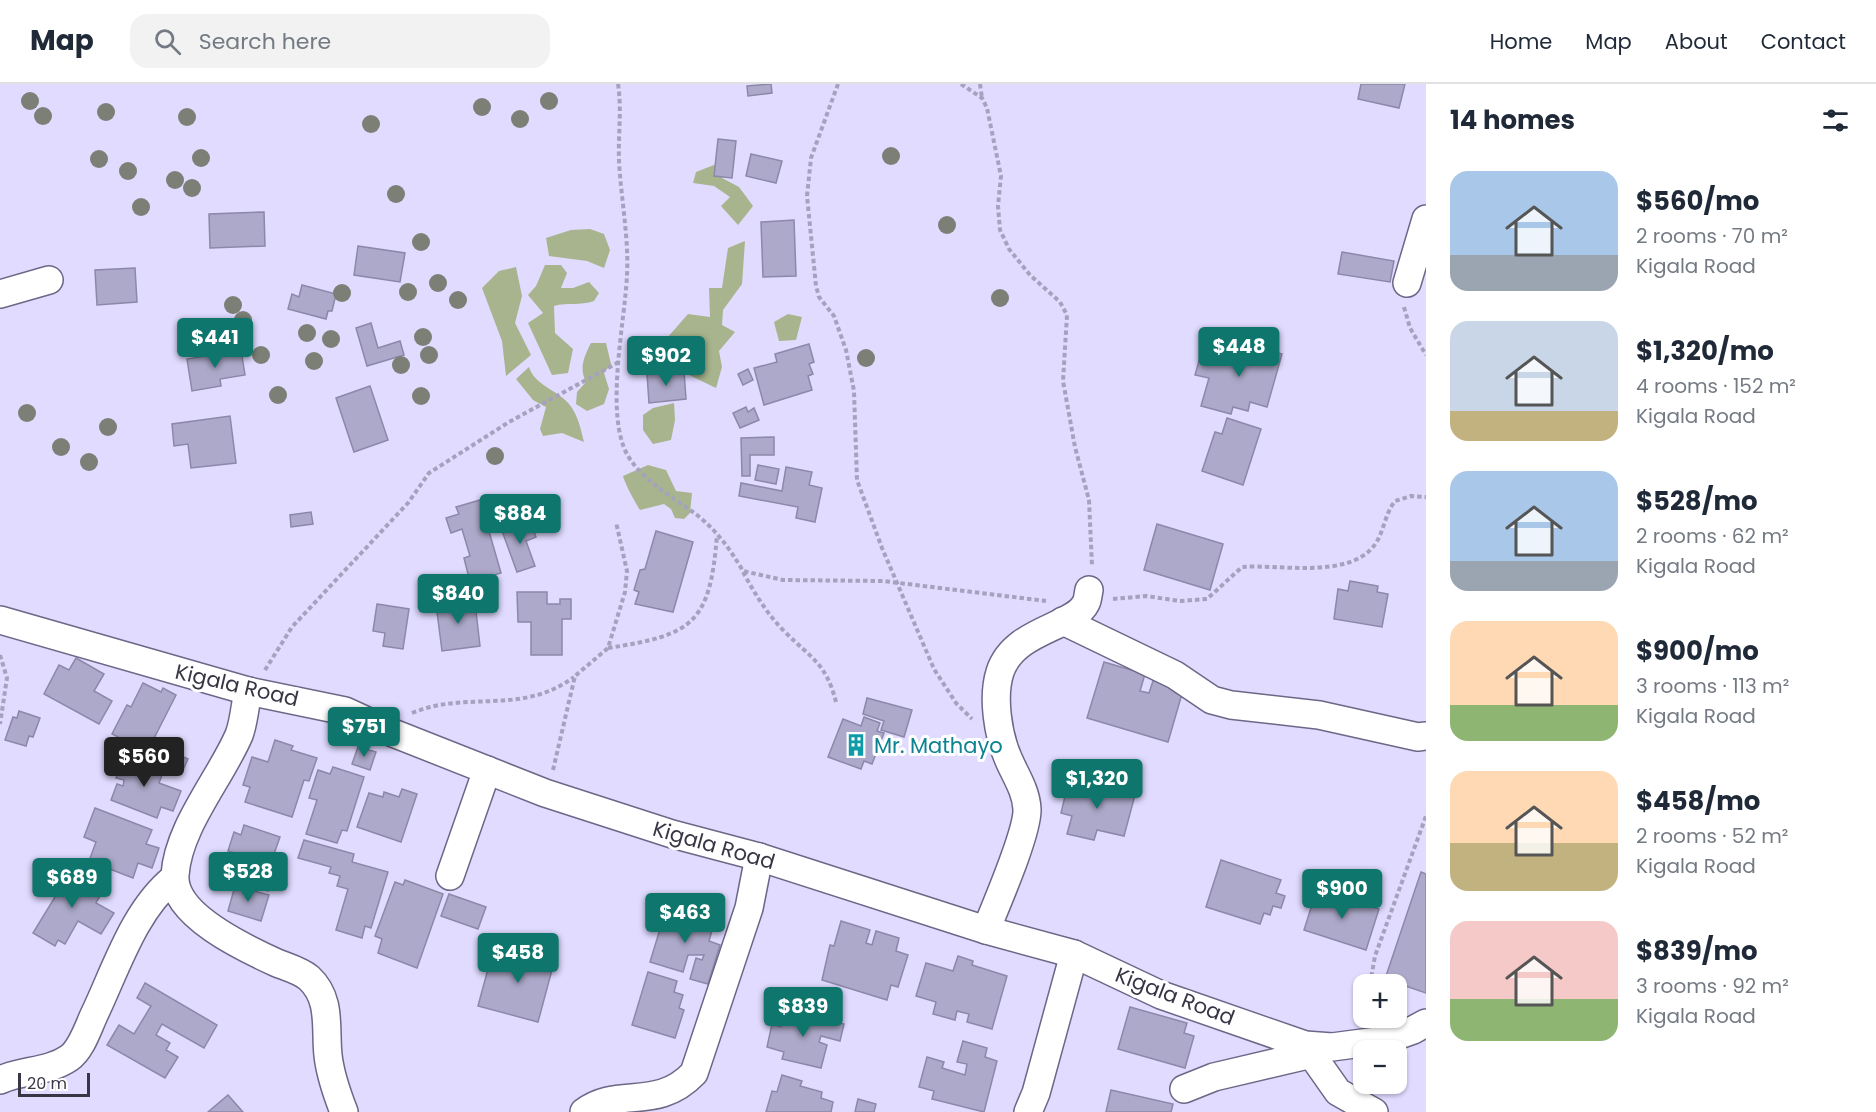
<!DOCTYPE html>
<meta charset="utf-8">
<style>
:root{--surface:#fff;--page:#f2f2f3;--text:#1f2937;--muted:#747a83;--line:#e0e1e3;--accent:#0f766e}
body{margin:0;font-family:Poppins,sans-serif;background:var(--page);color:var(--text);height:100vh;display:flex;flex-direction:column;font-size:22px;white-space:nowrap}
*{box-sizing:border-box;margin:0}
p{font-size:20px;color:var(--muted)}
.icon{flex:none;width:33px;height:33px;fill:none;stroke:currentColor;stroke-width:2;stroke-linecap:round;stroke-linejoin:round}
.map{position:relative;flex:1;overflow:hidden}
.details{display:flex;flex-direction:column;background:var(--surface);width:450px}
.details>*{flex:none}
.buttons{position:absolute;left:1353px;top:890px;display:grid;gap:12px}
.buttons a{display:grid;place-items:center;width:54px;height:54px;border-radius:12px;background:var(--surface);box-shadow:0 2px 4px #0004;font-size:30px}
.scale{position:absolute;left:18px;bottom:15px;width:72px;box-sizing:border-box;padding-left:6px;border:3px solid #383644;border-top:0;font-size:16px;line-height:21px;white-space:nowrap;color:#383644;-webkit-text-stroke:4px #fff;paint-order:stroke}
.price{position:absolute;translate:-50% -51px;padding:0 14px;border-radius:6px;background:var(--accent);color:#fff;font-size:20px;line-height:39px;filter:drop-shadow(0 2px 3px #0008)}
.price::after{content:'';position:absolute;left:50%;top:36px;width:18px;height:14px;margin-left:-9px;background:inherit;clip-path:polygon(0 0,100% 0,50% 100%)}
.price.current{background:#222;color:#fff}
ul{padding:0;list-style:none}
li{display:flex;align-items:center;gap:18px;height:150px;padding:0 24px}
li span{display:grid;place-items:center;flex:none;width:168px;height:120px;border-radius:18px;color:#555}
li>.icon{margin-inline-start:auto}
span .icon{width:72px;height:72px;fill:#fffc;stroke-width:1}
li b{font-size:26px}
h2{display:flex;justify-content:space-between;align-items:center;height:72px;padding:0 24px;font-size:26px}
header{display:flex;align-items:center;gap:36px;box-sizing:border-box;height:84px;padding:0 30px;background:var(--surface);border-bottom:2px solid var(--line)}
header strong{font-size:28px}
nav{display:flex;gap:33px;margin-inline-start:auto;font-size:21px}
.search{width:420px;height:54px;background:var(--page);display:flex;align-items:center;gap:15px;box-sizing:border-box;padding:0 21px;border-radius:18px;color:var(--muted);font-size:22px}
main{display:flex;flex:1;min-height:0}
.map>svg:first-child{display:block}
.forest{fill:#a8b48d}
.building{fill:#ada9ca;stroke:#8c88a9;stroke-width:1.5}
.lines{fill:none;stroke-linecap:round;stroke-linejoin:round}
.street-casing{stroke:#6c6786;stroke-width:30}
.path{stroke:#a6a2be;stroke-width:4;stroke-dasharray:4.5 3;stroke-linecap:butt}
.street{stroke:#fff;stroke-width:27}
.tree{fill:#7b7f75}
.labels{text-anchor:middle;dominant-baseline:central;stroke-width:6;stroke-linejoin:round;paint-order:stroke}
.street-label{font-size:21px;fill:#383644;stroke:#fff}
.culture-label{font-size:21px;fill:#0d838f;stroke:#fff;text-anchor:start}
</style>
<header>
<strong>Map</strong>
<div class="search"><svg class="icon" aria-label="search" viewBox="0 0 24 24"><circle cx="10" cy="10" r="6"/><path d="M15 15l6 6"/></svg>Search here</div>
<nav><a>Home</a><a>Map</a><a>About</a><a>Contact</a></nav>
</header>
<main>
<div class="map">
<svg width="1426" height="1028" viewBox="0 0 1426 1028">
<rect width="100%" height="100%" fill="#e0dbff"/>
<g class="forest">
<polygon points="719,79 722,94 739,103 753,122 738,141 721,122 730,113 714,102 693,99 696,88"/>
<polygon points="590,145 604,150 610,166 604,184 587,177 549,172 546,154 571,146"/>
<polygon points="745,157 742,200 723,226 722,241 735,248 719,267 722,283 716,304 689,291 689,257 667,254 688,230 710,233 709,204 722,204 728,164"/>
<path d="M545,181H561L567,189L561,204H573L589,198L599,209L594,217C580,222 568,218 554,222L555,249L573,265L568,289L552,291L528,239L543,229L528,211L536,202Z"/>
<polygon points="516,183 522,212 515,239 531,271 506,292 502,257 482,204 499,187"/>
<polygon points="788,230 802,233 796,256 779,257 774,238"/>
<path d="M591,259H606L611,280L604,289L609,305L604,320L587,327L576,320L577,308L586,298C579,283 584,273 591,259Z"/>
<path d="M529,283C534,299 551,304 564,315C577,326 580,342 584,358L562,349L543,352L540,345L546,323L533,316L516,295Z"/>
<polygon points="674,319 675,336 671,356 653,360 643,346 643,331 653,324"/>
<path d="M648,381L666,386L676,407L692,409L690,429L684,435L675,434L671,425L664,420L640,426C636,420 625,400 623,392Z"/>
</g>
<g class="building">
<polygon points="771,0 772,9 748,12 747,2"/>
<polygon points="1361,0 1405,0 1399,24 1358,15"/>
<polygon points="718,55 736,57 732,94 714,92"/>
<polygon points="751,70 782,77 776,99 746,92"/>
<polygon points="264,128 265,162 210,164 209,130"/>
<polygon points="794,136 796,192 763,193 761,138"/>
<polygon points="358,162 405,169 400,198 354,191"/>
<polygon points="1342,168 1394,177 1390,198 1338,190"/>
<polygon points="135,184 137,218 97,221 95,186"/>
<polygon points="302,201 336,210 332,227 328,227 326,235 288,225 292,210 299,213"/>
<polygon points="371,239 378,264 400,257 404,271 367,282 356,244"/>
<polygon points="1230,256 1282,270 1267,323 1250,318 1248,327 1233,323 1231,330 1201,322 1209,294 1195,291 1201,270 1224,277"/>
<polygon points="809,260 814,278 809,280 813,290 808,292 812,306 764,321 754,284 777,278 775,270"/>
<polygon points="241,266 245,291 220,295 221,302 192,307 187,275"/>
<polygon points="748,285 753,296 743,301 738,290"/>
<polygon points="684,287 686,315 649,319 647,290"/>
<polygon points="370,302 388,356 354,368 336,314"/>
<polygon points="746,323 748,328 754,324 759,336 740,344 733,329"/>
<polygon points="230,332 236,379 191,384 188,360 174,362 172,340"/>
<polygon points="1227,334 1261,345 1243,401 1202,387 1215,348 1222,350"/>
<polygon points="774,353 774,371 750,371 750,392 742,392 741,354"/>
<polygon points="758,381 779,385 776,400 755,396"/>
<polygon points="786,383 812,388 809,401 822,404 815,438 796,434 798,423 739,412 741,399 782,407"/>
<polygon points="480,416 501,489 470,498 464,474 470,472 462,445 451,449 446,434 459,430 456,423"/>
<polygon points="311,428 313,440 291,443 290,431"/>
<polygon points="530,436 536,453 526,457 535,482 517,488 502,447"/>
<polygon points="1157,440 1223,460 1210,506 1144,486"/>
<polygon points="656,447 693,458 673,528 635,520 639,508 634,506 640,486 645,485"/>
<polygon points="1350,497 1378,502 1377,508 1388,510 1382,543 1334,535 1338,505 1348,507"/>
<polygon points="517,508 547,508 547,520 560,520 560,515 571,515 571,535 562,535 562,571 531,571 531,538 518,538"/>
<polygon points="467,513 467,520 475,519 480,562 442,567 437,528 442,528 440,516"/>
<polygon points="377,520 409,525 403,565 383,562 385,549 373,547"/>
<polygon points="76,574 104,590 94,607 112,617 99,640 44,610 59,581 69,586"/>
<polygon points="1104,578 1145,590 1140,607 1149,609 1154,594 1184,603 1168,658 1087,634"/>
<polygon points="143,599 161,608 163,604 176,611 147,668 112,650 127,621 131,623"/>
<polygon points="867,614 912,626 904,653 881,646 884,637 863,630"/>
<polygon points="19,627 40,634 33,653 29,652 26,662 5,656 13,633 17,634"/>
<polygon points="864,633 880,639 877,647 884,649 872,680 864,677 861,685 828,673 843,635 861,642"/>
<polygon points="275,656 293,662 291,666 317,674 309,697 304,696 292,733 245,718 250,703 243,701 252,673 268,678"/>
<polygon points="358,663 376,668 370,686 352,680"/>
<polygon points="165,665 188,675 182,688 159,678"/>
<polygon points="124,673 142,680 144,675 165,683 159,699 181,707 173,727 161,723 157,734 111,716 117,700 123,702 124,696 116,694"/>
<polygon points="333,683 364,693 347,747 342,746 337,759 306,750 317,716 309,714 318,686 330,690"/>
<polygon points="1080,697 1135,711 1124,752 1097,746 1094,756 1067,750 1072,732 1061,729 1067,704 1077,706"/>
<polygon points="402,705 417,710 401,758 357,743 369,709 383,713 384,708 399,713"/>
<polygon points="95,724 152,746 146,760 159,764 152,784 138,779 133,794 89,777 96,758 84,753"/>
<polygon points="244,741 280,753 274,770 280,771 268,807 230,794 238,770 228,767 234,748 241,751"/>
<polygon points="304,756 354,770 352,778 388,788 371,844 365,842 362,854 336,846 348,805 337,802 340,792 329,789 331,783 298,774"/>
<polygon points="1221,776 1281,796 1276,809 1285,812 1281,824 1273,822 1270,831 1264,829 1260,840 1206,823"/>
<polygon points="73,787 104,805 96,819 114,829 101,850 78,837 65,860 58,856 55,862 33,849 55,813 46,808 57,788 68,794"/>
<polygon points="1421,788 1426,790 1426,909 1385,895"/>
<polygon points="405,796 443,810 417,884 378,869 382,855 375,852 395,798 403,801"/>
<polygon points="235,802 269,811 261,837 228,827"/>
<polygon points="1317,805 1379,825 1366,866 1304,846"/>
<polygon points="449,810 486,823 478,845 441,832"/>
<polygon points="667,822 706,834 704,841 713,843 709,857 720,861 708,900 690,895 696,874 702,876 704,871 688,871 683,888 650,878"/>
<polygon points="841,837 870,846 866,859 872,861 876,847 899,854 896,867 908,871 898,903 891,901 887,916 822,896 830,861 834,862"/>
<polygon points="522,861 556,871 538,938 478,922 492,870 518,877"/>
<polygon points="958,872 973,877 972,881 1007,892 992,945 967,938 969,930 957,927 955,936 933,930 936,918 916,912 926,879 953,887"/>
<polygon points="648,888 677,897 674,908 683,911 679,924 684,926 675,954 632,941"/>
<polygon points="145,899 217,941 204,964 162,940 156,951 170,959 166,966 178,973 165,994 107,961 119,941 134,950 151,922 137,914"/>
<polygon points="1130,923 1187,939 1184,949 1194,952 1185,984 1118,965"/>
<polygon points="785,925 844,940 840,957 821,952 819,958 827,961 821,984 782,975 784,968 767,963 772,940 781,943"/>
<polygon points="963,957 987,964 985,973 997,977 984,1028 932,1015 934,1007 919,1003 927,973 944,978 942,984 965,991 967,980 957,978"/>
<polygon points="782,991 802,997 800,1002 822,1008 821,1014 833,1018 831,1028 766,1028 772,1007 777,1008"/>
<polygon points="1111,1006 1173,1020 1171,1028 1106,1028"/>
<polygon points="228,1011 243,1028 208,1028"/>
<polygon points="858,1015 876,1020 874,1028 855,1028"/>
</g>
<g class="lines">
<g class="street-casing">
<g id="street">
<polyline points="1407,199 1426,135"/>
<polyline points="0,210 49,196"/>
<polyline points="0,536 248,607 345,627 393,649 545,709 672,750 759,773 986,846 1074,870 1161,911 1305,961 1332,963 1385,956 1413,946 1426,939"/>
<polyline points="1063,537 1175,591 1212,616 1231,621 1319,631 1418,653 1426,652"/>
<path d="M248,607C245,621 244,638 239,651C220,695 178,743 175,791C172,831 246,865 277,879C287,883 301,887 309,894C332,915 325,945 328,971C330,991 337,1010 344,1028"/>
<polyline points="450,792 487,686"/>
<path d="M986,846C996,821 1028,748 1027,725C1026,706 1015,691 1008,674C998,651 992,613 1000,588C1014,545 1074,544 1086,519C1088,515 1088,510 1089,506"/>
<polyline points="1305,961 1338,1008 1374,1028"/>
<path d="M0,996C22,986 49,988 69,974C81,966 88,944 94,931C116,885 134,826 174,794"/>
<polyline points="1184,1005 1214,993 1312,970"/>
<path d="M584,1028C618,1002 657,1028 694,989L749,824L759,773"/>
<polyline points="1028,1028 1036,1009 1074,870"/>
</g>
</g>
<g class="path">
<path d="M618,0C622,26 618,51 619,77C621,115 629,154 627,191C625,238 604,331 628,372C644,398 673,413 697,431C717,447 730,465 743,487L783,496L883,497L1046,517"/>
<polyline points="838,0 811,74 807,112 816,202 819,213 834,232 846,266 854,307 857,396 882,464 934,585 956,619 972,635"/>
<polyline points="961,0 982,14 987,24 1001,92 998,122 1000,146 1009,165 1030,191 1060,218 1067,231 1063,297 1075,363 1089,416 1092,482"/>
<polyline points="980,0 982,14"/>
<polyline points="1404,223 1410,244 1426,271"/>
<path d="M743,488C755,510 767,530 785,548C812,575 826,579 836,618"/>
<path d="M1113,515L1146,512L1180,517L1207,515L1242,483C1278,480 1346,495 1373,463C1384,450 1384,431 1395,417L1411,412L1426,413"/>
<path d="M608,564C693,551 710,540 717,451"/>
<polyline points="0,571 7,594 0,640"/>
<polyline points="265,586 292,543 408,419 429,389 509,338 619,278"/>
<path d="M412,629C467,606 521,632 574,593"/>
<polyline points="553,686 575,592 608,564 625,508 627,487 616,438"/>
<polyline points="1370,900 1375,872 1426,732"/>
</g>
<use href="#street" class="street"/>
</g>
<g class="tree">
<circle cx="30" cy="17" r="9"/>
<circle cx="549" cy="17" r="9"/>
<circle cx="482" cy="23" r="9"/>
<circle cx="106" cy="28" r="9"/>
<circle cx="43" cy="32" r="9"/>
<circle cx="187" cy="33" r="9"/>
<circle cx="520" cy="35" r="9"/>
<circle cx="371" cy="40" r="9"/>
<circle cx="891" cy="72" r="9"/>
<circle cx="201" cy="74" r="9"/>
<circle cx="99" cy="75" r="9"/>
<circle cx="128" cy="87" r="9"/>
<circle cx="175" cy="96" r="9"/>
<circle cx="192" cy="104" r="9"/>
<circle cx="396" cy="110" r="9"/>
<circle cx="141" cy="123" r="9"/>
<circle cx="947" cy="141" r="9"/>
<circle cx="421" cy="158" r="9"/>
<circle cx="438" cy="199" r="9"/>
<circle cx="408" cy="208" r="9"/>
<circle cx="342" cy="209" r="9"/>
<circle cx="1000" cy="214" r="9"/>
<circle cx="458" cy="216" r="9"/>
<circle cx="233" cy="221" r="9"/>
<circle cx="243" cy="236" r="9"/>
<circle cx="307" cy="249" r="9"/>
<circle cx="423" cy="253" r="9"/>
<circle cx="331" cy="255" r="9"/>
<circle cx="261" cy="271" r="9"/>
<circle cx="429" cy="271" r="9"/>
<circle cx="866" cy="274" r="9"/>
<circle cx="314" cy="277" r="9"/>
<circle cx="401" cy="281" r="9"/>
<circle cx="278" cy="311" r="9"/>
<circle cx="421" cy="312" r="9"/>
<circle cx="27" cy="329" r="9"/>
<circle cx="108" cy="343" r="9"/>
<circle cx="61" cy="363" r="9"/>
<circle cx="495" cy="372" r="9"/>
<circle cx="89" cy="378" r="9"/>
</g>
<defs>
<g id="building-bare" transform="scale(1.8)"><path d="M-4-6H4V6H1V3H-1V6H-4ZM-2.5-4.3h1.7v1.8h-1.7ZM.8-4.3h1.7v1.8H.8ZM-2.5-1h1.7V.8h-1.7ZM.8-1h1.7V.8H.8Z" fill="#0f9aa8" stroke="#fff" stroke-width="2.5" paint-order="stroke"/></g>
</defs>
<g fill-rule="evenodd">
<use href="#building-bare" x="856" y="661"/>
</g>
<g class="labels">
<g class="street-label">
<text transform="translate(237 601) rotate(13)">Kigala Road</text>
<text transform="translate(714 761) rotate(16)">Kigala Road</text>
<text transform="translate(1175 912) rotate(21)">Kigala Road</text>
</g>
<g class="culture-label">
<text x="874" y="661">Mr. Mathayo</text>
</g>
</g>
</svg>
<div class="buttons">
<a>+</a>
<a>−</a>
</div>
<div class="scale">20 m</div>
<b class="price" style="left:215px;top:285px">$441</b>
<b class="price" style="left:1239px;top:294px">$448</b>
<b class="price" style="left:666px;top:303px">$902</b>
<b class="price" style="left:520px;top:461px">$884</b>
<b class="price" style="left:458px;top:541px">$840</b>
<b class="price" style="left:364px;top:674px">$751</b>
<b class="price current" style="left:144px;top:704px">$560</b>
<b class="price" style="left:1097px;top:726px">$1,320</b>
<b class="price" style="left:248px;top:819px">$528</b>
<b class="price" style="left:72px;top:825px">$689</b>
<b class="price" style="left:1342px;top:836px">$900</b>
<b class="price" style="left:685px;top:860px">$463</b>
<b class="price" style="left:518px;top:900px">$458</b>
<b class="price" style="left:803px;top:954px">$839</b>
</div>
<section class="details">
<h2>14 homes<svg class="icon" aria-label="filters" viewBox="0 0 24 24"><path d="M4 7h16M4 17h16"/><circle cx="9" cy="7" r="2"/><circle cx="15" cy="17" r="2"/></svg></h2>
<ul>
<li><span style="background:linear-gradient(#a9c7e8 70%,#9aa5b1 0)"><svg class="icon" aria-label="home" viewBox="0 0 24 24"><path d="M3 11l9-7 9 7M6 9v11h12V9"/></svg></span><div><b>$560/mo</b><p>2 rooms · 70 m²</p><p>Kigala Road</p></div></li>
<li><span style="background:linear-gradient(#c9d6e8 75%,#c2b280 0)"><svg class="icon" aria-label="home" viewBox="0 0 24 24"><path d="M3 11l9-7 9 7M6 9v11h12V9"/></svg></span><div><b>$1,320/mo</b><p>4 rooms · 152 m²</p><p>Kigala Road</p></div></li>
<li><span style="background:linear-gradient(#a9c7e8 75%,#9aa5b1 0)"><svg class="icon" aria-label="home" viewBox="0 0 24 24"><path d="M3 11l9-7 9 7M6 9v11h12V9"/></svg></span><div><b>$528/mo</b><p>2 rooms · 62 m²</p><p>Kigala Road</p></div></li>
<li><span style="background:linear-gradient(#ffd9b3 70%,#8fb573 0)"><svg class="icon" aria-label="home" viewBox="0 0 24 24"><path d="M3 11l9-7 9 7M6 9v11h12V9"/></svg></span><div><b>$900/mo</b><p>3 rooms · 113 m²</p><p>Kigala Road</p></div></li>
<li><span style="background:linear-gradient(#ffd9b3 60%,#c2b280 0)"><svg class="icon" aria-label="home" viewBox="0 0 24 24"><path d="M3 11l9-7 9 7M6 9v11h12V9"/></svg></span><div><b>$458/mo</b><p>2 rooms · 52 m²</p><p>Kigala Road</p></div></li>
<li><span style="background:linear-gradient(#f6c9c9 65%,#8fb573 0)"><svg class="icon" aria-label="home" viewBox="0 0 24 24"><path d="M3 11l9-7 9 7M6 9v11h12V9"/></svg></span><div><b>$839/mo</b><p>3 rooms · 92 m²</p><p>Kigala Road</p></div></li>
</ul>
</section>
</main>
